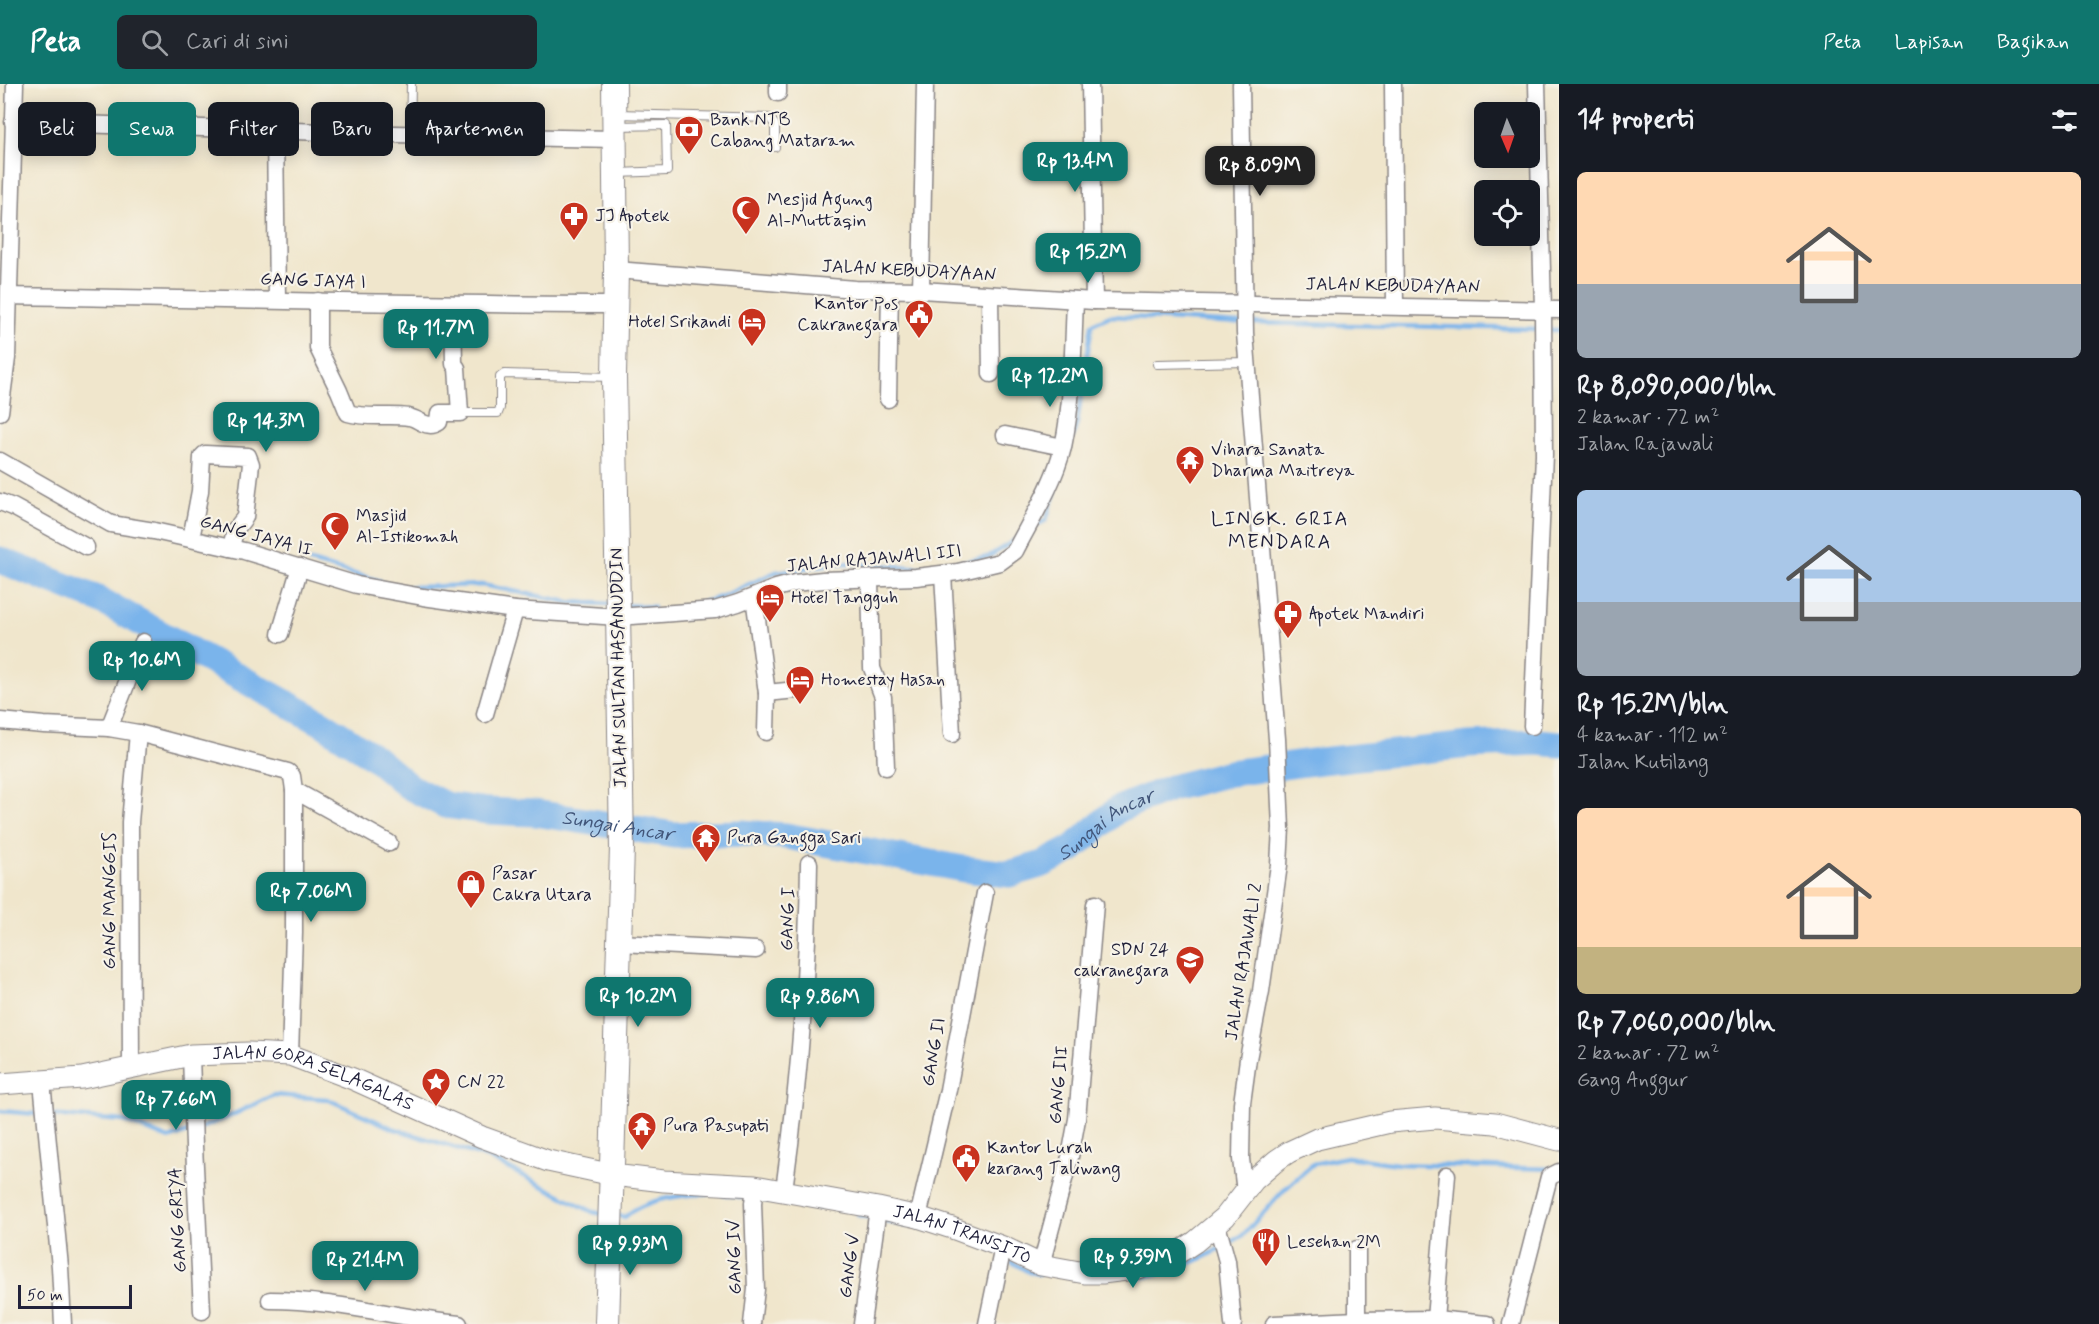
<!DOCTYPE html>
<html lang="id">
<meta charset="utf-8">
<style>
:root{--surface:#171b24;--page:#20242c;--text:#f1f3f6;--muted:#9ea1a6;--accent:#0f766e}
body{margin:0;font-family:Mynerve,sans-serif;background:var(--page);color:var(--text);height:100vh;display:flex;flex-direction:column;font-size:22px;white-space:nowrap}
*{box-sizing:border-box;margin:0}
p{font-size:20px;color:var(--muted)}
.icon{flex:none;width:33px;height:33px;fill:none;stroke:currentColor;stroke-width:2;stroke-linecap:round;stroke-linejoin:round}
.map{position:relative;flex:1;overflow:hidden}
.sheet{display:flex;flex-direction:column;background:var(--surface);width:540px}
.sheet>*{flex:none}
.hud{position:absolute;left:18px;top:18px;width:570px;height:54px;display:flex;gap:12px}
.needle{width:39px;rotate:178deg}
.buttons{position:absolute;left:1474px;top:18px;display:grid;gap:12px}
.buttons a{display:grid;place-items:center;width:66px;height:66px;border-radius:9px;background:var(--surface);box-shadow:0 3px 15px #0003;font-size:30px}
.scale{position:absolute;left:18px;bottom:15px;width:114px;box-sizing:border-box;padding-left:6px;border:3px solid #22223b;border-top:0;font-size:16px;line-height:21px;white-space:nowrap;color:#22223b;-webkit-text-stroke:4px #f7f3e8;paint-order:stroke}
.price{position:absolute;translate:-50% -51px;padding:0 14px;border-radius:12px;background:var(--accent);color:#fff;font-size:20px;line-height:39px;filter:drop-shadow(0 2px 3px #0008)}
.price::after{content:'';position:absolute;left:50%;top:36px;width:18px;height:14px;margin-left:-9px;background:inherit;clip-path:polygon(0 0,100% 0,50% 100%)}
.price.current{background:#222;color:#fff}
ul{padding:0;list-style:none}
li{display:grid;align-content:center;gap:12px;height:318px;padding:0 18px}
li span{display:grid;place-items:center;height:186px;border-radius:9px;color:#555}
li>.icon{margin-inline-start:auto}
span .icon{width:108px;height:108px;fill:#fffc;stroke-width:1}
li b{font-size:26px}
h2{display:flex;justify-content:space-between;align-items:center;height:72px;padding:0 18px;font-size:26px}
.chip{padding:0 21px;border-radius:9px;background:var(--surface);box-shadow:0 3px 15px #0003;font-size:21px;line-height:54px}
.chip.current{background:var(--accent);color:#fff}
header{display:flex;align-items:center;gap:36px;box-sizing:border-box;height:84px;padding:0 30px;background:var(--accent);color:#fff}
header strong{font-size:28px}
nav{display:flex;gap:33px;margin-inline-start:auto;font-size:21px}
.search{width:420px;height:54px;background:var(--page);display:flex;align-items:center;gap:15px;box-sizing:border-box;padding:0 21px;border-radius:9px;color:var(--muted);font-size:22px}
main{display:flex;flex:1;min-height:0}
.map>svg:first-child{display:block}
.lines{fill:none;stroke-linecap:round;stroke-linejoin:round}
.stream{stroke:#7ab4eb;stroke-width:4.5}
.river{stroke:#7ab4eb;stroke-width:27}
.service-casing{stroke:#898484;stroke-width:10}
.minor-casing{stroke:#898484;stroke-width:19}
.tertiary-casing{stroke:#898484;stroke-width:23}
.secondary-casing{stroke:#898484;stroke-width:26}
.service{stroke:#fff;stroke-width:8}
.minor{stroke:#fff;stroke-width:16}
.tertiary{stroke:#fff;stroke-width:21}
.secondary{stroke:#fff;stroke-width:24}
.labels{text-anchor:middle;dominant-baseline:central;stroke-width:4.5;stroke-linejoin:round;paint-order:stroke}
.poi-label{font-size:18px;fill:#22223b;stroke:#f7f3e8;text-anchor:start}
.street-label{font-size:18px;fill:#22223b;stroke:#f7f3e8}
.neighbourhood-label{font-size:20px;letter-spacing:1.5px;fill:#22223b;stroke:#f7f3e8}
.water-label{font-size:20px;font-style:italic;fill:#415579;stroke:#f7f3e8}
</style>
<header>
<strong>Peta</strong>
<div class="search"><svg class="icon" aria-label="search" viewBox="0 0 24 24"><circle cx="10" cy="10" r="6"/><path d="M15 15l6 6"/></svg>Cari di sini</div>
<nav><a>Peta</a><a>Lapisan</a><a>Bagikan</a></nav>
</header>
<main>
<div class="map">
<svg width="1559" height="1240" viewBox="0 0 1559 1240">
<rect width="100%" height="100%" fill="#f7f3e8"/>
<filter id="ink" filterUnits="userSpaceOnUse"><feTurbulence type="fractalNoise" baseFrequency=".0167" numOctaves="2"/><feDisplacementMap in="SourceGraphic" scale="12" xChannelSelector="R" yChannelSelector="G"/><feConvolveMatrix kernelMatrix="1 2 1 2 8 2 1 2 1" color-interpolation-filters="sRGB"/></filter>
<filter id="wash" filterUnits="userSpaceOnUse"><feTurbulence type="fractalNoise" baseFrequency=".008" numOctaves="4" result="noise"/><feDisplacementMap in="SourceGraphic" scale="24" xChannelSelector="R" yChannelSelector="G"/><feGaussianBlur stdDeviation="1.35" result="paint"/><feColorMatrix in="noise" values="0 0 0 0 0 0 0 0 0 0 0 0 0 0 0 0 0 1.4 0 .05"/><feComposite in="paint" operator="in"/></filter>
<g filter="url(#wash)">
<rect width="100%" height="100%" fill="#f0e6cc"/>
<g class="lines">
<g class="stream">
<polyline points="1250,239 1538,245"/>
<polyline points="1547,246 1559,246"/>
<polyline points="1073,352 1077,339 1092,240 1110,232 1241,239"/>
<polyline points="1034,443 1046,436 1055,408"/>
<polyline points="310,478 380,497"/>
<polyline points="936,483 988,473 1015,456"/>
<polyline points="409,503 482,501 569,518 611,520"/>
<polyline points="697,520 721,513 776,488 841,479 928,484"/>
<polyline points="626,521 653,523"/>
<polyline points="0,1027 124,1037 169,1055 190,1047"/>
<polyline points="198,1045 226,1034 274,1011 327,1015 392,1044 488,1074 593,1128 602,1130"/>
<polyline points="722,1110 749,1114"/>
<polyline points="757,1115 820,1124"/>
<polyline points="858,1131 908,1142"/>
<path d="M619,1132L625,1133C645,1114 684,1111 710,1109"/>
<polyline points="1226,1161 1243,1151 1286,1104 1313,1080 1347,1073 1398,1080 1553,1085"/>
<polyline points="1012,1178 1029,1188 1040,1190"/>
<path d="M1140,1194C1167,1188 1194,1180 1219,1165"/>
</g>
<path class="river" id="s1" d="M0,476L98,515L322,639L374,673L408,702L445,721L487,727L535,729L674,751L742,749L786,752L964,785L1009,790L1043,780L1072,765L1118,725L1171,704L1230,689L1320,677L1469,661L1538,658L1559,660"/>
</g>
</g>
<g filter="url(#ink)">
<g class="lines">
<g class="service-casing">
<g id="service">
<polyline points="617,30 770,34 775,41 775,63"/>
<polyline points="616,42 666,41 667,87 618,89"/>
<polyline points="410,51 411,0"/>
<polyline points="1157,280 1247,278"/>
<polyline points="460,329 498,329 500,324 500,293 504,290 611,293"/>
</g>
</g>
<g class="minor-casing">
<g id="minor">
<polyline points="778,0 778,9"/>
<polyline points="1090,0 1094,217"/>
<polyline points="1241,0 1245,249 1277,655 1281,744 1279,781 1261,907 1248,975 1242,1019 1241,1075 1245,1108"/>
<polyline points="1393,0 1395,222"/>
<path d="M13,38C214,44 413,52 614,55"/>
<polyline points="275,45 277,215"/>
<polyline points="616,186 855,205 921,206 1094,217 1559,226"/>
<polyline points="921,206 925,0"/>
<path d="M9,212C211,215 413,221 616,221"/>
<polyline points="990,212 991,290"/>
<path d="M318,217V264L339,307L348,329C368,335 389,330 409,333C420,335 427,346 439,338L440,329H460L457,284L454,280L453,221"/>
<polyline points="888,315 890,206"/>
<polyline points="0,328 7,274 15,0"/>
<polyline points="1005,351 1063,363"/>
<path d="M0,377L111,440L154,447L244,467L357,501L423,513L515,526L618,533L715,526L738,519L776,504L795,499L823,496L916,493L958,488L1000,478L1015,467C1032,434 1054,400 1063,363C1073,316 1073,263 1075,216"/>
<polyline points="0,418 13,423 86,463"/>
<polyline points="191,455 200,407 202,373 205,370 248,372 251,380 245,433 235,446 231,464"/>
<polyline points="943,490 952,650"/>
<polyline points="870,496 872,584 883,613 886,683"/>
<polyline points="754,513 767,609 766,648"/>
<polyline points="280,550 300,483"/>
<polyline points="767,609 796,606"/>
<polyline points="485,630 515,526"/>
<polyline points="0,637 44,641 109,644 138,649 288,688 292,692 294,706 389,759"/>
<polyline points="1532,642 1544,371 1543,225 1537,0"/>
<polyline points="109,644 143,558"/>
<polyline points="620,859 756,866"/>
<polyline points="191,971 194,1062 202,1227"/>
<polyline points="290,971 294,849 294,706"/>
<polyline points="131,985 130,738 138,649"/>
<polyline points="42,998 60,1183 63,1240"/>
<path d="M784,1106C799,998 808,889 809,779"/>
<polyline points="918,1133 948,1006 985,809"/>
<polyline points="1217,1141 1227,1177 1233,1240"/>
<polyline points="1041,1181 1070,1073 1077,1035 1095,820"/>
<path d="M270,1216C334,1216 395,1233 459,1240"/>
<polyline points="1435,1235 1447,1091"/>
<polyline points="1357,1236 1357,1165"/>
<polyline points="752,1240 756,1205 753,1119 755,1102"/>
<polyline points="862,1240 878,1124"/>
<polyline points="987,1240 1003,1163"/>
<polyline points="1274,1240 1357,1236 1435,1235 1487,1240"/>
<polyline points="1511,1240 1549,1093 1559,1088"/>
</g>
</g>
<g class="tertiary-casing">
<g id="tertiary">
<path id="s2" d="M0,1000L82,994L191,971L249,969L290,971L353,995L482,1053L548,1077L613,1091L664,1097L755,1102L878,1124L918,1133L952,1144L1003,1163L1041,1181L1085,1189H1102L1134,1185L1166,1174L1181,1167L1195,1158L1225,1133L1254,1096L1277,1076L1289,1068L1317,1055L1390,1038L1435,1034L1495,1039L1559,1056"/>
</g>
</g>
<g class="secondary-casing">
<polyline id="secondary" points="607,1240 622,764 614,293 616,186 614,0"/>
</g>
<use href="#service" class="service"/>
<use href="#minor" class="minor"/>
<use href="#tertiary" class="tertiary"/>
<use href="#secondary" class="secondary"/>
</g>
</g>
<defs>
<g id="bank-pin" transform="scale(1.5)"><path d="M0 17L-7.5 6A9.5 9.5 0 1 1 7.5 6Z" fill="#c8321e" stroke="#f7f3e8"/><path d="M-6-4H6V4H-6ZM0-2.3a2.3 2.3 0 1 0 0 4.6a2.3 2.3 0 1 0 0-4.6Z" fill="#fff"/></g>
<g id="mosque-pin" transform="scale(1.5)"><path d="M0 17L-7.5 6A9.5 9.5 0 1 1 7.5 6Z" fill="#c8321e" stroke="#f7f3e8"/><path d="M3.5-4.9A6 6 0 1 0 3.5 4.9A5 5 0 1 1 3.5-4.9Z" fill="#fff"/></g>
<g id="pharmacy-pin" transform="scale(1.5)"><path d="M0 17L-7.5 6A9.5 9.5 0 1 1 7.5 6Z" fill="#c8321e" stroke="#f7f3e8"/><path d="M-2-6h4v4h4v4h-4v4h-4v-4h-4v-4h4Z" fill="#fff"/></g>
<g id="civic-pin" transform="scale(1.5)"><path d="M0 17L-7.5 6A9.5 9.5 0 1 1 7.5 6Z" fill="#c8321e" stroke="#f7f3e8"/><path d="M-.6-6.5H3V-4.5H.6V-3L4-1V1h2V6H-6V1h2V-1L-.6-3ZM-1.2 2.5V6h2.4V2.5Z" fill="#fff"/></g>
<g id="hotel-pin" transform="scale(1.5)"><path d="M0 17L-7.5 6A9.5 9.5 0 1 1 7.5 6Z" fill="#c8321e" stroke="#f7f3e8"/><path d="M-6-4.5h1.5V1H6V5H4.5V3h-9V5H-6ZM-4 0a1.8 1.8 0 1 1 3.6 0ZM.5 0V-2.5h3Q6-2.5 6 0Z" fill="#fff"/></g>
<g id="temple-pin" transform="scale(1.5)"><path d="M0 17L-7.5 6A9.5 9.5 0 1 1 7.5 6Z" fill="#c8321e" stroke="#f7f3e8"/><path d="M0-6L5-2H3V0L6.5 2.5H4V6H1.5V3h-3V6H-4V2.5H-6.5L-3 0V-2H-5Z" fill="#fff"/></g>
<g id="shop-pin" transform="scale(1.5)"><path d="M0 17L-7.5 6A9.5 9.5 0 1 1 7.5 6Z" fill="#c8321e" stroke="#f7f3e8"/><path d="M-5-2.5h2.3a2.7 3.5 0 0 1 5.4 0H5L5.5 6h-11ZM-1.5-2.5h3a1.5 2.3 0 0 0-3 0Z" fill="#fff"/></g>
<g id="school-pin" transform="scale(1.5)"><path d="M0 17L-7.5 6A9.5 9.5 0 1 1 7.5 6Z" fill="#c8321e" stroke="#f7f3e8"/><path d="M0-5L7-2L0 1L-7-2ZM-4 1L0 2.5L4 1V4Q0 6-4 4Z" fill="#fff"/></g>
<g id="sight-pin" transform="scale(1.5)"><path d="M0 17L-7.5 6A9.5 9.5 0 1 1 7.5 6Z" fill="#c8321e" stroke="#f7f3e8"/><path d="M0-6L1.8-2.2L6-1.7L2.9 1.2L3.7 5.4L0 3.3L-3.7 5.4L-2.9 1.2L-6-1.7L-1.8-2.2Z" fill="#fff"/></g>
<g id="restaurant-pin" transform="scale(1.5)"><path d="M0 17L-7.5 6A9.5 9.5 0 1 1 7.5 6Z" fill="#c8321e" stroke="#f7f3e8"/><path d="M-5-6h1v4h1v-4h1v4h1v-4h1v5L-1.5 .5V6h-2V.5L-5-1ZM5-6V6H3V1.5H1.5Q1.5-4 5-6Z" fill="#fff"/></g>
</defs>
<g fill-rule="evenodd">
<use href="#bank-pin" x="689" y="46"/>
<use href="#mosque-pin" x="746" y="126"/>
<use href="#pharmacy-pin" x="574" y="132"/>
<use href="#civic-pin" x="919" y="230"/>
<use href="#hotel-pin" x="752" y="238"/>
<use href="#temple-pin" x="1190" y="376"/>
<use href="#mosque-pin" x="335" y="442"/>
<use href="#hotel-pin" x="770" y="514"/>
<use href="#pharmacy-pin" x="1288" y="530"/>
<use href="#hotel-pin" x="800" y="596"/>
<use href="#temple-pin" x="706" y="754"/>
<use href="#shop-pin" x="471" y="800"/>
<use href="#school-pin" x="1190" y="876"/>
<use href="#sight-pin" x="436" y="998"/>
<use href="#temple-pin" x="642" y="1042"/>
<use href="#civic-pin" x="966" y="1074"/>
<use href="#restaurant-pin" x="1266" y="1158"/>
</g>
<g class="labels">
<g class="poi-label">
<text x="710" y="36">Bank NTB<tspan x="710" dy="21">Cabang Mataram</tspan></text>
<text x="767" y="116">Mesjid Agung<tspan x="767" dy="21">Al-Muttaqin</tspan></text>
<text x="595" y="132">JJ Apotek</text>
<text x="898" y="220" text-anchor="end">Kantor Pos<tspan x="898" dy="21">Cakranegara</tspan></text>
<text x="731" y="238" text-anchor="end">Hotel Srikandi</text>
<text x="1211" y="366">Vihara Sanata<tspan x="1211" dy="21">Dharma Maitreya</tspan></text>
<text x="356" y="432">Masjid<tspan x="356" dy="21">Al-Istikomah</tspan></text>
<text x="791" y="514">Hotel Tangguh</text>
<text x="1309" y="530">Apotek Mandiri</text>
<text x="821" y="596">Homestay Hasan</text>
<text x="727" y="754">Pura Gangga Sari</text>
<text x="492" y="790">Pasar<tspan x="492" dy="21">Cakra Utara</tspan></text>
<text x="1169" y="866" text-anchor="end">SDN 24<tspan x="1169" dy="21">cakranegara</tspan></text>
<text x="457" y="998">CN 22</text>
<text x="663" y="1042">Pura Pasupati</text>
<text x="987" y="1064">Kantor Lurah<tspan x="987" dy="21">karang Taliwang</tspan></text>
<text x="1287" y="1158">Lesehan 2M</text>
</g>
<g class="street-label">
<text transform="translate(909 187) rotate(3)">JALAN KEBUDAYAAN</text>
<text transform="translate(313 197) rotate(2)">GANG JAYA I</text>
<text transform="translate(1393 202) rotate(1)">JALAN KEBUDAYAAN</text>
<text transform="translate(256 452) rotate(15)">GANG JAYA II</text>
<text transform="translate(874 475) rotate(-5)">JALAN RAJAWALI III</text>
<text transform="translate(619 584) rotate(-91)">JALAN SULTAN HASANUDDIN</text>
<text transform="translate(110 817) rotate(-90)">GANG MANGGIS</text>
<text transform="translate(788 835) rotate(-88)">GANG I</text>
<text transform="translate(1244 878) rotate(-81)">JALAN RAJAWALI 2</text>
<text transform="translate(934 968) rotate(-80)">GANG II</text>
<text stroke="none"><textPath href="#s2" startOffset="320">JALAN GORA SELAGALAS</textPath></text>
<text transform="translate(1059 1001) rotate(-85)">GANG III</text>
<text transform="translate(178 1136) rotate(-93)">GANG GRIYA</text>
<text stroke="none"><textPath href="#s2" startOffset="994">JALAN TRANSITO</textPath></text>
<text transform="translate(735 1173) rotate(-91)">GANG IV</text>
<text transform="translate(850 1182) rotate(-82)">GANG V</text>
</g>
<g class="neighbourhood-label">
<text x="1280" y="435">LINGK. GRIA<tspan x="1280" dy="23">MENDARA</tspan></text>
</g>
<g class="water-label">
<text stroke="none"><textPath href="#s1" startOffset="684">Sungai Ancar</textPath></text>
<text stroke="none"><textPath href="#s1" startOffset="1190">Sungai Ancar</textPath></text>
</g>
</g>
</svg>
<div class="buttons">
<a><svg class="needle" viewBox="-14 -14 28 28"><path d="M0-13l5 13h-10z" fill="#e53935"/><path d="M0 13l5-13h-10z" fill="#9ea1a6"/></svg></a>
<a><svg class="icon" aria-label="locate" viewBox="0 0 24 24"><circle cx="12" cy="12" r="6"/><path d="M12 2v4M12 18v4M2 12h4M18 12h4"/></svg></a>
</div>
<div class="scale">50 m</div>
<b class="price" style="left:1075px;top:109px">Rp 13.4M</b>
<b class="price current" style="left:1260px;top:113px">Rp 8.09M</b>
<b class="price" style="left:1088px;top:200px">Rp 15.2M</b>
<b class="price" style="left:436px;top:276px">Rp 11.7M</b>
<b class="price" style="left:1050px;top:324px">Rp 12.2M</b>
<b class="price" style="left:266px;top:369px">Rp 14.3M</b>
<b class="price" style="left:142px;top:608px">Rp 10.6M</b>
<b class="price" style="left:311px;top:839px">Rp 7.06M</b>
<b class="price" style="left:638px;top:944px">Rp 10.2M</b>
<b class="price" style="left:820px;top:945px">Rp 9.86M</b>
<b class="price" style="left:176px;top:1047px">Rp 7.66M</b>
<b class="price" style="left:630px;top:1192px">Rp 9.93M</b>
<b class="price" style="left:1133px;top:1205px">Rp 9.39M</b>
<b class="price" style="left:365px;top:1208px">Rp 21.4M</b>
<div class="hud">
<a class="chip">Beli</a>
<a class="chip current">Sewa</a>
<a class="chip">Filter</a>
<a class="chip">Baru</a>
<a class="chip">Apartemen</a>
</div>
</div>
<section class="sheet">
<h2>14 properti<svg class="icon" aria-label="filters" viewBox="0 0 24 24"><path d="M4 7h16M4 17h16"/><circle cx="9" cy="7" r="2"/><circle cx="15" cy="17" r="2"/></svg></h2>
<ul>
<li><span style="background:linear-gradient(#ffd9b3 60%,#9aa5b1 0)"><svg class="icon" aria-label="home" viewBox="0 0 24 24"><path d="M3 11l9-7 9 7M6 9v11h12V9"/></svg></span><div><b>Rp 8,090,000/bln</b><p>2 kamar · 72 m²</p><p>Jalan Rajawali</p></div></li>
<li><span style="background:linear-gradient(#a9c7e8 60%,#9aa5b1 0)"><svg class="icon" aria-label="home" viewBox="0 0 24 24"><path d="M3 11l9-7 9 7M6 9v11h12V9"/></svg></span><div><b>Rp 15.2M/bln</b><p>4 kamar · 112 m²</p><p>Jalan Kutilang</p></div></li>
<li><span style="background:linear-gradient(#ffd9b3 75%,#c2b280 0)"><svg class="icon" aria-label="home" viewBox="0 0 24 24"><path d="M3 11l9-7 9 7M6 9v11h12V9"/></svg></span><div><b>Rp 7,060,000/bln</b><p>2 kamar · 72 m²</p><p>Gang Anggur</p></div></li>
</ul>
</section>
</main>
